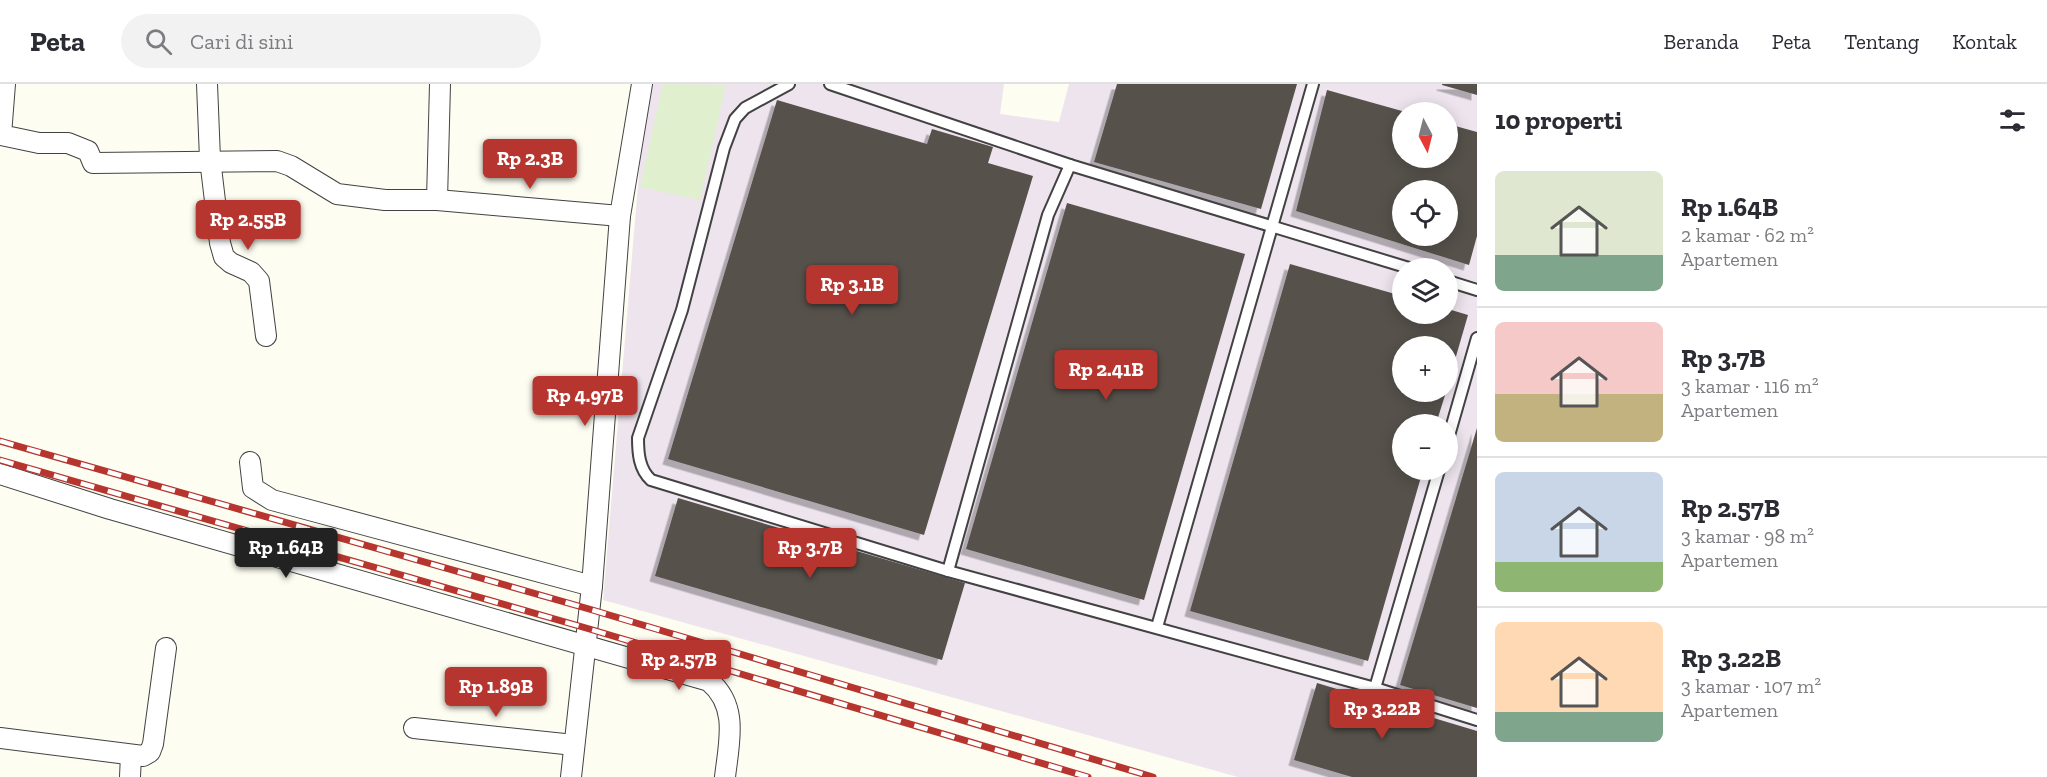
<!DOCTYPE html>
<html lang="id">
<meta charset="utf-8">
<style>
:root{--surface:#fff;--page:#f2f2f3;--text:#2b2b33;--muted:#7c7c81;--line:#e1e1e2;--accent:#b7352f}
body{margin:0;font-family:"Zilla Slab",serif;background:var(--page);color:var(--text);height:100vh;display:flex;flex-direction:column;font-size:22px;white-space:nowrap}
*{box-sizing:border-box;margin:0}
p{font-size:20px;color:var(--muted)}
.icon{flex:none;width:33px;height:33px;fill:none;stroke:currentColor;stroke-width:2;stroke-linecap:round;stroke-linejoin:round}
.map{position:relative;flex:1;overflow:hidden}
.details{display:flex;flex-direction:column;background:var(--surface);width:570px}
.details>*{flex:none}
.needle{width:39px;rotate:173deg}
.fabs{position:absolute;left:1392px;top:18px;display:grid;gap:12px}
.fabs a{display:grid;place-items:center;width:66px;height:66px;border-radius:50%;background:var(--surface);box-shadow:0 3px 15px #0003;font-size:30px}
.price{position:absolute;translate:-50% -51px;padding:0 14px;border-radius:6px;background:var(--accent);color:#fff;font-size:20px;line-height:39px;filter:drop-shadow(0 2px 3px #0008)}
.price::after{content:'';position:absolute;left:50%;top:36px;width:18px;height:14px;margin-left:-9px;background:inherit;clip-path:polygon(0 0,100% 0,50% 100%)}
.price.current{background:#222;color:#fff}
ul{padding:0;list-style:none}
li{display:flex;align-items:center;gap:18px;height:150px;padding:0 18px}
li+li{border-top:2px solid var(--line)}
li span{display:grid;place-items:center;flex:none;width:168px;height:120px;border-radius:9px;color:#555}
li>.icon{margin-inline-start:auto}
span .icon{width:72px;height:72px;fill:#fffc;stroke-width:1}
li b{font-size:26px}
h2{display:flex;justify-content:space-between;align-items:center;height:72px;padding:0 18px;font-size:26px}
header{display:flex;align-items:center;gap:36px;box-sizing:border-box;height:84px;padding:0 30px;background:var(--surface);border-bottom:2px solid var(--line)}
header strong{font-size:28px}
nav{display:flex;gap:33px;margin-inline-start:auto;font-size:21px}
.search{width:420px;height:54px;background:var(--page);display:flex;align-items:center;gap:15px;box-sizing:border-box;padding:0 21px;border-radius:33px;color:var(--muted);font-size:22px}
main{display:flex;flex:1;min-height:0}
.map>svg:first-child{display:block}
.industrial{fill:#ede4ed;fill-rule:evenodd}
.pitch{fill:#e0efce}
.building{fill:#57514c;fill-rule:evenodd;filter:url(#shadow)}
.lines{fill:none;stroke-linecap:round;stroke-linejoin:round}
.lane-casing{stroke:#424242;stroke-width:14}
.street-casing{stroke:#424242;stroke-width:22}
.lane{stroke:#fff;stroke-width:10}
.street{stroke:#fff;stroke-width:20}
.rail-casing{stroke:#b7352f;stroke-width:7}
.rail{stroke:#fff;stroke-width:4.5;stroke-dasharray:14;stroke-linecap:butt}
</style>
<header>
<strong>Peta</strong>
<div class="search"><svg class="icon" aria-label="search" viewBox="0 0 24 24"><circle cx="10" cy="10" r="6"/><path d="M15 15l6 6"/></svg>Cari di sini</div>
<nav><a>Beranda</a><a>Peta</a><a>Tentang</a><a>Kontak</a></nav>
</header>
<main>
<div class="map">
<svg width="1477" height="693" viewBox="0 0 1477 693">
<defs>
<filter id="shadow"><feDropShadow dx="-5.5" dy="5.5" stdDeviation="0" flood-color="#0004"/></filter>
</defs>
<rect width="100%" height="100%" fill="#fefdf1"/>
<path class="industrial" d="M653,0H1004L1000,30L1059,38L1069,0H1477V693H1238L603,516L643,42ZM1402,28H1448V74H1402ZM1402,106H1448V152H1402ZM1402,184H1448V230H1402ZM1402,262H1448V308H1402ZM1402,340H1448V386H1402Z"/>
<polygon class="pitch" points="663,0 726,1 700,116 640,103"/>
<g class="building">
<polygon points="1117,0 1297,0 1261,125 1094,78"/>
<polygon points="1442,0 1477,0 1477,11 1442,1"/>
<path d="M1327,6L1402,27V74H1448V40L1477,48V152L1469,181L1296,127ZM1402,106H1448V152H1402Z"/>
<polygon points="777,16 927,60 932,45 993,63 988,79 1033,92 924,451 668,375"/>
<polygon points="1067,119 1245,170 1144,516 966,465"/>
<polygon points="1290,180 1402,212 1402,230 1448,230 1448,225 1468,231 1448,300 1448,262 1402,262 1402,308 1446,308 1436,340 1402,340 1402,386 1423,386 1368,577 1190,527"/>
<polygon points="1477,344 1477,624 1400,601"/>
<polygon points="678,414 965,499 942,576 655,492"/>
<polygon points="1317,599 1477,647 1477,693 1352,693 1294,676"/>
</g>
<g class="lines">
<g class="lane-casing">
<g id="lane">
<path d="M789,0L745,24L735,35L724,64L682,226L638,354C638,369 639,385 651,396L948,487L1375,604L1477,636"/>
<polyline points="830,0 1070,81"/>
<polyline points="1448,197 1477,206"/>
<polyline points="1448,355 1477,254"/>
<polyline points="948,487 1048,131 1070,81 1409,184"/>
<polyline points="1157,543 1313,0"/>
<polyline points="1375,604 1439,386"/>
</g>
</g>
<g class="street-casing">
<g id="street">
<polyline points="5,0 1,51 39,59 68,59 88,67 93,79 277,77 291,82 337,110 385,116 437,116 620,132"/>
<polyline points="207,0 210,75 220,159 224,173 231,179 251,188 259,197 266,252"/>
<polyline points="437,116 440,0"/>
<polyline points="250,378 253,404 272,416 592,502"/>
<path d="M0,390L110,425L709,597C739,622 729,658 725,693"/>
<polyline points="414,644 574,661"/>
<polyline points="0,654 143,672 150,668 153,660 166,564"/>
<polyline points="130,693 131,671"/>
<polyline points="571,693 592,502 620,132 642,0"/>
</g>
</g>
<use href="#lane" class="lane"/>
<use href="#street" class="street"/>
<g class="rail-casing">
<g id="rail">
<polyline points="0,357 589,525 1153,693"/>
<polyline points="0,376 586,544 1088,693"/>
</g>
</g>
<use href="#rail" class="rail"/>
</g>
</svg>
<div class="fabs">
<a><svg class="needle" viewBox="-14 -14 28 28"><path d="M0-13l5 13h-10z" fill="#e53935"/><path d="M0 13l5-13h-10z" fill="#7c7c81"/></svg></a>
<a><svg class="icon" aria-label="locate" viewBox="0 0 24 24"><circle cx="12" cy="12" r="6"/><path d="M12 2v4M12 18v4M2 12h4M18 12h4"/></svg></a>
<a><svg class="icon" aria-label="layers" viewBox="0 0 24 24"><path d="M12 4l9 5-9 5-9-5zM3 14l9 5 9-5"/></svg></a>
<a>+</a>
<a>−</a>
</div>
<b class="price" style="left:530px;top:106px">Rp 2.3B</b>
<b class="price" style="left:248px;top:167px">Rp 2.55B</b>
<b class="price" style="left:852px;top:232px">Rp 3.1B</b>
<b class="price" style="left:1106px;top:317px">Rp 2.41B</b>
<b class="price" style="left:585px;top:343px">Rp 4.97B</b>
<b class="price current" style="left:286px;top:495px">Rp 1.64B</b>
<b class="price" style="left:810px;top:495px">Rp 3.7B</b>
<b class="price" style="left:679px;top:607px">Rp 2.57B</b>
<b class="price" style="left:496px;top:634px">Rp 1.89B</b>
<b class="price" style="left:1382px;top:656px">Rp 3.22B</b>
</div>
<section class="details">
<h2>10 properti<svg class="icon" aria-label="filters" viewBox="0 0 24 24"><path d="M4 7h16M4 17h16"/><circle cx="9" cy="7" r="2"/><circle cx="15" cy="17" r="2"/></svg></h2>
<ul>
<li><span style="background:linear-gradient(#dfe7d0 70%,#7fa58c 0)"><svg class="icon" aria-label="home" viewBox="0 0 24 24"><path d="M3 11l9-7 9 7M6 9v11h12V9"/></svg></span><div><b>Rp 1.64B</b><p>2 kamar · 62 m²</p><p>Apartemen</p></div></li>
<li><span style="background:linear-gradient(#f6c9c9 60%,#c2b280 0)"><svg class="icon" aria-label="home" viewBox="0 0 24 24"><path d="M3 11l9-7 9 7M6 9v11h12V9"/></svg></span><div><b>Rp 3.7B</b><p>3 kamar · 116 m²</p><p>Apartemen</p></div></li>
<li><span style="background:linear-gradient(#c9d6e8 75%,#8fb573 0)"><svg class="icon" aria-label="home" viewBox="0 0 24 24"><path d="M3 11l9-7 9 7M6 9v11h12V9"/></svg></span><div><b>Rp 2.57B</b><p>3 kamar · 98 m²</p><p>Apartemen</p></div></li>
<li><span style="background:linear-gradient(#ffd9b3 75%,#7fa58c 0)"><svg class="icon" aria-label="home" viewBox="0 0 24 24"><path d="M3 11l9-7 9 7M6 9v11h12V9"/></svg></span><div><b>Rp 3.22B</b><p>3 kamar · 107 m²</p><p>Apartemen</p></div></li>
</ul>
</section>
</main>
